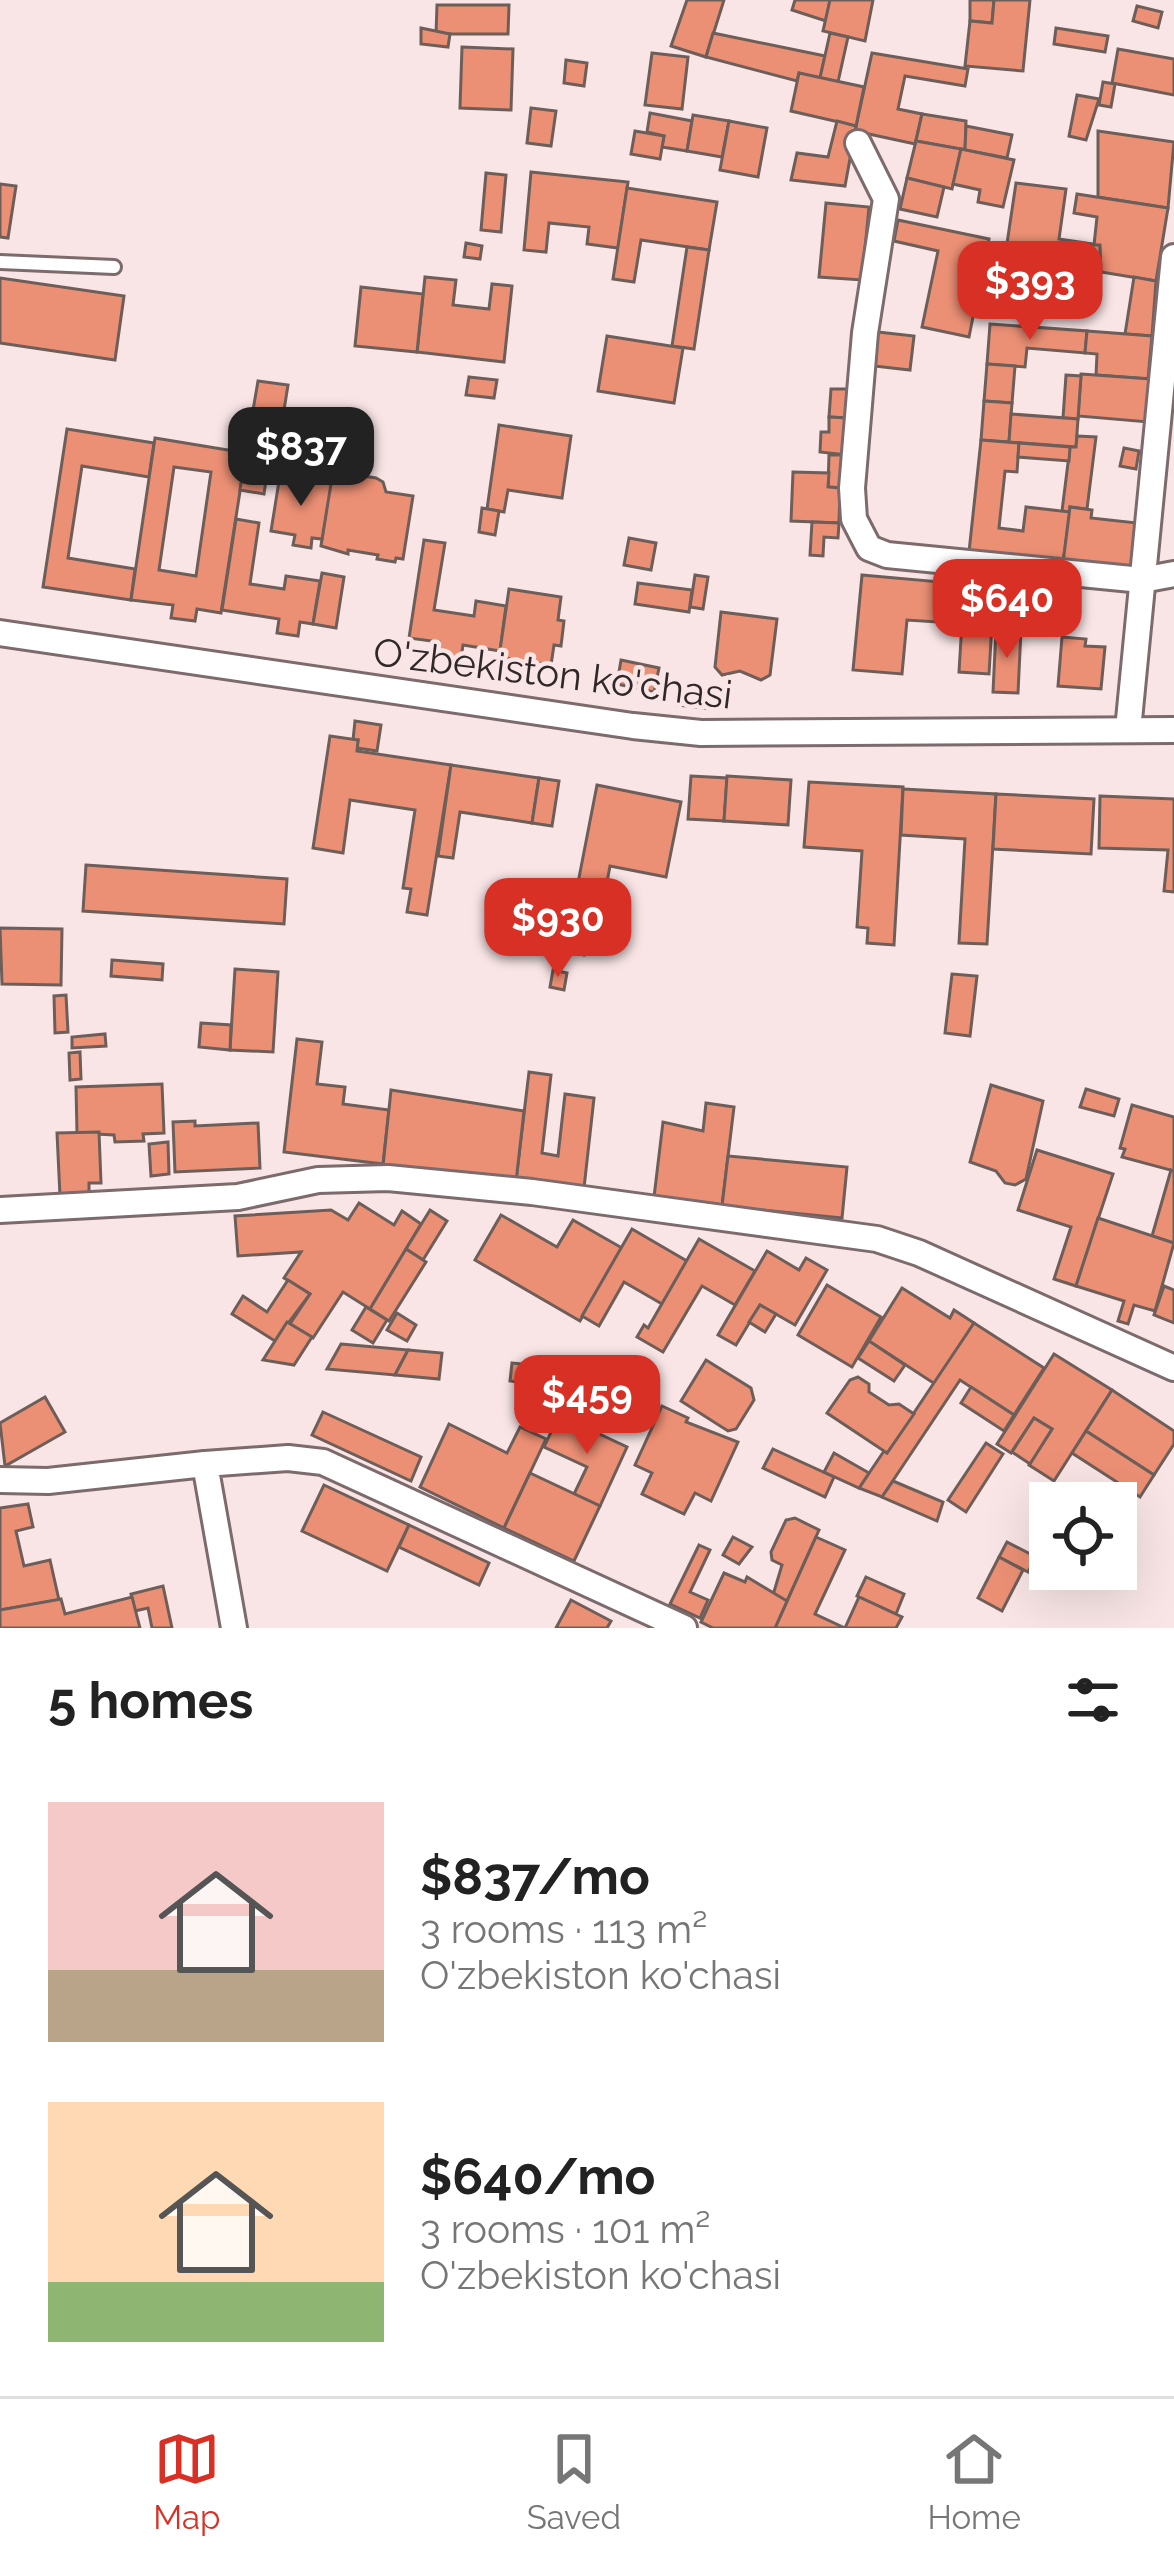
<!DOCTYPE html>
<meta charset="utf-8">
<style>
:root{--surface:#fff;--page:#f6f6f6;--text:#222;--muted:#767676;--line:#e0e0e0;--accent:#d93025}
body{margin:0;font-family:Raleway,sans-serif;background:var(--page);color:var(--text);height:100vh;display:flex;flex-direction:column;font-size:45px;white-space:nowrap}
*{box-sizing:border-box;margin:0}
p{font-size:39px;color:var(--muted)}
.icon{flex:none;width:66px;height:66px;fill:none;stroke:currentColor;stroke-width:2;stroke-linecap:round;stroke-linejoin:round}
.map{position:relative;height:1628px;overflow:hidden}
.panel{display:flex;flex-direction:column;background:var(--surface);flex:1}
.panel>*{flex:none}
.tools{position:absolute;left:1029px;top:1482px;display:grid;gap:24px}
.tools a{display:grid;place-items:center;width:108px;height:108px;border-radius:0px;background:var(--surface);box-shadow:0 12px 48px #0002;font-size:60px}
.price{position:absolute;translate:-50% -102px;padding:0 27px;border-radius:24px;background:var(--accent);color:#fff;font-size:39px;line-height:78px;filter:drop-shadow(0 3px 6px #0008)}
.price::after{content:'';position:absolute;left:50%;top:72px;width:36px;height:27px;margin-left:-18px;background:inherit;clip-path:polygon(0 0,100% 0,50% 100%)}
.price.active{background:#222;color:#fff}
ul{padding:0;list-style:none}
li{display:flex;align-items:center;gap:36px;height:300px;padding:0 48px}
li span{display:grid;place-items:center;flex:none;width:336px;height:240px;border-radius:0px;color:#555}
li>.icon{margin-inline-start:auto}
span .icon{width:144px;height:144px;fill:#fffc;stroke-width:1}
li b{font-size:51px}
h2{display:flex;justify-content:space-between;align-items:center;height:144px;padding:0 48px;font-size:51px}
.tabs{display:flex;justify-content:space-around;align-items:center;height:168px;border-top:3px solid var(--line);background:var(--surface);font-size:33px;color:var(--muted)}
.tabs a{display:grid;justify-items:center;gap:6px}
.tabs .active{color:var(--accent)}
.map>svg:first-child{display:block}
.building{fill:#ec9075;stroke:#6e5e59;stroke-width:3;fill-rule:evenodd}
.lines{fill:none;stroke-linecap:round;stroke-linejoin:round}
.service-casing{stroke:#7c6a6c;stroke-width:18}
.minor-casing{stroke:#7c6a6c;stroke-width:30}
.service{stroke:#fff;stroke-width:12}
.minor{stroke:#fff;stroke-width:24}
.labels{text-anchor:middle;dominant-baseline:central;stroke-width:9;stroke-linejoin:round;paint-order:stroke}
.street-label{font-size:39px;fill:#2f2728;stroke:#f9e5e6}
</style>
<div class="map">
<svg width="1174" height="1628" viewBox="0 0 1174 1628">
<rect width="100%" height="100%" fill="#f9e5e6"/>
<g class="building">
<polygon points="687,0 724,0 706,57 671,46"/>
<polygon points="795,0 830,0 826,21 792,10"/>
<polygon points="830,0 873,0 865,41 823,31"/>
<polygon points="970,0 994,0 992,23 970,21"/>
<polygon points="994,0 1030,0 1023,71 965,66 970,21 992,23"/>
<polygon points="437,5 509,5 508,34 436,34"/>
<polygon points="1137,6 1162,12 1158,28 1133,21"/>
<polygon points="421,28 450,34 448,47 421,44"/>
<polygon points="1056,28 1108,36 1105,52 1054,44"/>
<polygon points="713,33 825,56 820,78 799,73 797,81 706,57"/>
<polygon points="830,33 848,37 838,82 820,78"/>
<polygon points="462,47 513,49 511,110 460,108"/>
<polygon points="1118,49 1174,59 1174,95 1112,83"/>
<polygon points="652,53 688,57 682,109 645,105"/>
<polygon points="872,53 968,69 965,86 905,76 898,109 922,114 915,144 855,131"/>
<polygon points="566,60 587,63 584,86 564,83"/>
<polygon points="799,73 864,87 856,126 791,111"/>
<polygon points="1103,82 1115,84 1111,107 1099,105"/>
<polygon points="1077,95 1099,99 1086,140 1069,136"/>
<polygon points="531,108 556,111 551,146 527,143"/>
<polygon points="650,113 692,121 687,151 662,147 664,136 647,132"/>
<polygon points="922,114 966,121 965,150 916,141"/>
<polygon points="693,115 729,121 722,157 687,151"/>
<polygon points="729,121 767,128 758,177 720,170"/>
<polygon points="837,121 856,126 845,186 791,180 797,153 828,157"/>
<polygon points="966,126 1012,135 1007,158 965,150"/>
<polygon points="635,131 664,136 660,159 631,154"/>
<polygon points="1098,131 1174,142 1168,208 1098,197"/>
<polygon points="916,141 961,149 952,189 907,178"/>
<polygon points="961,149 1014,160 1003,207 978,202 980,190 953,184"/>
<polygon points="531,172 628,182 618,248 587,244 589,227 549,223 546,252 524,250"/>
<polygon points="486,173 506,175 501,232 481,230"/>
<polygon points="907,178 944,187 937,217 900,209"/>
<polygon points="1016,183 1066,189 1059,239 1100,245 1101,272 1005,257"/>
<polygon points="0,184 16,186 8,238 0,237"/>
<polygon points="627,188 717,202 709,250 641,240 634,282 613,279"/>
<polygon points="1077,194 1168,208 1156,281 1101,272 1100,245 1094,245 1097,217 1074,213"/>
<polygon points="826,203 869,207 862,280 819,277"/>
<polygon points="898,220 989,239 984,261 993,263 990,284 980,282 969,337 922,327 938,251 894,241"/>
<polygon points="466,243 482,246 480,259 464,257"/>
<polygon points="687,247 709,250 694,349 672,346"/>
<polygon points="994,255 1053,265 1045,315 987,306"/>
<polygon points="425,277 456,280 453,305 489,309 492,284 512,286 504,362 417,352"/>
<polygon points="1134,277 1156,281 1152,336 1125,334"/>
<polygon points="0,278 124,296 115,360 0,343"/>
<polygon points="361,287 423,294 417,352 355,346"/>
<polygon points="990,324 1087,331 1085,353 1027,348 1025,367 987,364"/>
<polygon points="1087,331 1152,336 1148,379 1096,375 1097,354 1085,353"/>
<polygon points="878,332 914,336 910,370 874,366"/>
<polygon points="607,336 683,348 674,403 598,391"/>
<polygon points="987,364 1015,366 1012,403 984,401"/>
<polygon points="1081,374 1151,379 1148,422 1078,416"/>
<polygon points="1066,375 1081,376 1078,419 1063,418"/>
<polygon points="469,377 497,380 494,398 466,395"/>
<polygon points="258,381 288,385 281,429 359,439 354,472 245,457"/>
<polygon points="831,389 849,389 848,418 829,417"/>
<polygon points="984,401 1012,403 1009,442 981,440"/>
<polygon points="1011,414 1078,419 1076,447 1009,442"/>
<polygon points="829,417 848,418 847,455 820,452 821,432 829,432"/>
<polygon points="499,425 571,436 562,498 508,490 504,512 487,509"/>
<polygon points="67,429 154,443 149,477 82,466 68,558 135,569 131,600 43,587"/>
<polygon points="1077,436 1096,437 1087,509 1070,507 1070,512 1062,511 1070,447 1076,447"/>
<path d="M155,438L246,453L221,613L197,609L195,621L171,618L173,605L131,600ZM174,467L211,472L196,576L159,570Z"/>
<polygon points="981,440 1019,443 1017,472 1005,471 999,528 1023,531 1026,507 1070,512 1063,563 969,552"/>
<polygon points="1019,443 1070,447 1069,461 1018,457"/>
<polygon points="1124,448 1139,451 1136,469 1120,466"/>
<polygon points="829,455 847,455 845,488 828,487"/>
<polygon points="245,457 269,460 264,494 240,490"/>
<polygon points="332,471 376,478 383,482 386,492 413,496 403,559 396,558 395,562 377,559 378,555 348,550 348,554 321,546"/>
<polygon points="793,472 829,473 828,487 840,488 839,523 791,521"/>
<polygon points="280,475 331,484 322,539 312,538 311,548 293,545 295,535 271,531"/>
<polygon points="1070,507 1092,510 1091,518 1137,523 1131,570 1063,563"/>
<polygon points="482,508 499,511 495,535 479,532"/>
<polygon points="236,519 259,523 250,584 284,589 286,576 320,581 313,624 300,622 298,636 277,633 279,619 222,610"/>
<polygon points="812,522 839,523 838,538 824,537 823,556 810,555"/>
<polygon points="629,538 656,543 651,570 624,565"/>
<polygon points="424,540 445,543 434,610 474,616 476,601 506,606 500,651 463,645 461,658 438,654 439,642 409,638"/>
<polygon points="322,573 344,577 336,628 313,624"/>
<polygon points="695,575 708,577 703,609 690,607"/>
<polygon points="862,575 941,582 937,622 907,620 902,674 853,670"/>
<polygon points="638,583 692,590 689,612 635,604"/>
<polygon points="957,584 1004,588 1002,614 955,610"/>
<polygon points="509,589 561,597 558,620 564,621 561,646 554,645 551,665 499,657"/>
<polygon points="721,612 777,619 770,675 761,680 740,671 722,675 715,667"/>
<polygon points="962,622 992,624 989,674 959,672"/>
<polygon points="996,629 1021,630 1018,693 993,692"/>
<polygon points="1062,637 1086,639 1085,646 1105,647 1101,689 1058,686"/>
<polygon points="621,660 659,668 654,692 617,684"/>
<polygon points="678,690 715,695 713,709 677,705"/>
<polygon points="355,721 381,725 377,751 357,748 358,740 353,740"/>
<polygon points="330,736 358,740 357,751 451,765 427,915 407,912 411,889 403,888 415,810 350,800 343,853 313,848"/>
<polygon points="451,765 539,778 532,823 460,812 453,858 438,856"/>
<polygon points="691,776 727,778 724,821 688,819"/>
<polygon points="727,776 791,780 788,825 724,821"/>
<polygon points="539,778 559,781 552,826 532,823"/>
<polygon points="809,782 903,787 894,945 867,943 868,928 857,927 862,851 804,847"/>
<polygon points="597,785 681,802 666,877 610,866 605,893 577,888"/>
<polygon points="903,789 996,794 987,944 959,943 965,839 901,835"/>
<polygon points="996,794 1094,799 1091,854 993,849"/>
<polygon points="1100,796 1174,799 1174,892 1164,891 1168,850 1099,848"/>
<polygon points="86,865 287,879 284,924 83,911"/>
<polygon points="575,901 594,905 584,955 565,951"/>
<polygon points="0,928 62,929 61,985 2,984"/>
<polygon points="112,960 163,964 162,980 111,976"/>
<polygon points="235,969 278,972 273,1052 230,1050"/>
<polygon points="553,970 567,973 564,990 550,987"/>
<polygon points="952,974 977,976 970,1036 945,1033"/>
<polygon points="66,995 68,1032 55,1033 54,996"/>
<polygon points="201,1023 231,1025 230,1050 199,1047"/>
<polygon points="105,1034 106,1046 72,1048 72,1037"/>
<polygon points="297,1039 322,1042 317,1084 345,1087 343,1104 389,1110 383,1164 284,1152"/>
<polygon points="80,1052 81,1079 70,1080 69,1053"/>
<polygon points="529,1072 551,1075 542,1153 558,1156 565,1094 594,1098 584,1188 516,1180"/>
<polygon points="162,1084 164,1133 143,1134 144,1141 115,1142 114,1135 77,1133 76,1087"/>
<polygon points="991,1085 1043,1101 1026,1179 1015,1185 1005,1183 996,1171 970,1162"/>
<polygon points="1086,1089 1119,1099 1114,1116 1080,1107"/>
<polygon points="391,1090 524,1111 516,1182 383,1166"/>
<polygon points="706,1103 734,1107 722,1206 654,1197 663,1122 703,1131"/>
<polygon points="1132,1105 1174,1117 1174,1171 1122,1157 1125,1149 1120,1148"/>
<polygon points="195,1121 195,1126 258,1123 260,1168 175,1172 173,1122"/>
<polygon points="99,1132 101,1183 89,1183 89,1195 60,1196 57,1133"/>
<polygon points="168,1142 169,1174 151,1176 149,1144"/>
<polygon points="1037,1150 1113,1174 1076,1286 1054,1279 1071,1227 1018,1210"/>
<polygon points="728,1156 847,1167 842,1218 722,1206"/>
<polygon points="1171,1170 1174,1171 1174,1243 1152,1236"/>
<polygon points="359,1203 394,1225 402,1211 421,1224 370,1309 343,1292 313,1338 290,1324 310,1294 284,1278 301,1252 238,1256 235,1216 331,1210 348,1220"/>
<polygon points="430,1210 447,1221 423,1260 406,1249"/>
<polygon points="501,1215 557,1247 573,1220 622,1248 580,1321 475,1260"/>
<polygon points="1098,1218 1174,1243 1155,1311 1134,1305 1128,1324 1118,1321 1124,1301 1076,1286"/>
<polygon points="632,1229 687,1261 662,1304 624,1282 599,1326 582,1316"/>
<polygon points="699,1239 755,1271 735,1305 702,1286 663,1352 637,1337 644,1325 648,1328"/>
<polygon points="406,1249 426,1262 389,1321 370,1309"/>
<polygon points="767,1251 799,1270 806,1258 827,1270 795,1325 760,1305 736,1345 718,1335"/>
<polygon points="288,1280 310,1294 275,1341 232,1314 243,1296 267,1312"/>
<polygon points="827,1285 881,1317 852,1367 798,1335"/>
<polygon points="1164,1286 1174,1290 1174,1323 1154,1315"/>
<polygon points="902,1288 950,1318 954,1310 974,1323 935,1384 869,1341"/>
<polygon points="760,1305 776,1314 765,1332 749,1322"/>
<polygon points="366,1307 387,1320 373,1343 352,1330"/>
<polygon points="397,1313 416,1325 407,1341 387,1330"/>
<polygon points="287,1322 312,1337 294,1365 263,1360"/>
<polygon points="974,1323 1044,1368 1014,1415 960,1380 882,1497 859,1488 884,1451 887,1453"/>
<polygon points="869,1341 905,1365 894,1381 858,1358"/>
<polygon points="341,1344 408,1350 395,1375 327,1369"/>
<polygon points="408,1350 442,1353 439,1379 395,1375"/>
<polygon points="1054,1354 1112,1390 1054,1481 1029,1465 1052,1429 1034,1418 1011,1453 997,1444"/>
<polygon points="706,1360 751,1388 754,1400 736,1429 728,1431 681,1401"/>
<polygon points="512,1363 542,1366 532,1384 510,1381"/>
<polygon points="561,1368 625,1396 621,1406 611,1401 603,1418 541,1397 545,1389 551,1391"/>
<polygon points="858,1377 869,1384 869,1392 889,1405 899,1404 914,1414 887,1453 827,1413 850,1380"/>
<polygon points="526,1385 539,1396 530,1415 516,1408"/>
<polygon points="971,1387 1014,1415 1004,1431 961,1403"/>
<polygon points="1112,1390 1174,1431 1174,1444 1154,1475 1086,1431"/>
<polygon points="45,1397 65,1432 5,1466 0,1423"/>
<polygon points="662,1406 688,1418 686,1422 738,1442 711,1501 695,1493 684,1514 642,1494 652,1473 635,1465"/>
<polygon points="323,1412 421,1457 411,1481 312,1435"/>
<polygon points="559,1415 627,1447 600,1506 574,1494 587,1467 544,1447"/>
<polygon points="1034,1418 1052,1429 1030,1464 1012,1452"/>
<polygon points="449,1424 507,1453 520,1427 546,1439 504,1528 420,1487"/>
<polygon points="1086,1431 1154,1475 1140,1497 1072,1453"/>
<polygon points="986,1443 1003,1454 966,1512 948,1500"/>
<polygon points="773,1449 834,1477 825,1497 763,1468"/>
<polygon points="834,1453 869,1473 859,1488 824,1472"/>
<polygon points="530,1473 600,1506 574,1561 504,1528"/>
<polygon points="893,1481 943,1502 937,1521 882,1497"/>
<polygon points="324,1485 409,1525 387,1571 302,1531"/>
<polygon points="28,1504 33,1527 16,1531 24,1566 50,1560 59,1600 0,1610 0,1508"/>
<polygon points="795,1518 819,1530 787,1601 773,1595 782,1565 772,1560 771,1552 786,1520"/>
<polygon points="409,1525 489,1563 479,1585 399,1547"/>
<polygon points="733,1537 752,1547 739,1564 723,1555"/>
<polygon points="816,1537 845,1550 815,1614 845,1628 775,1628"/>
<polygon points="1007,1542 1036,1557 1028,1572 999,1557"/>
<polygon points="699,1545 710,1550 690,1592 708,1600 700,1618 670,1604"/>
<polygon points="999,1557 1023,1570 1002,1611 978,1598"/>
<polygon points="724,1573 745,1582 747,1577 787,1601 775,1628 713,1628 701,1622"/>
<polygon points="866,1577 904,1594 896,1614 857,1596"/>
<polygon points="163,1586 172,1628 152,1628 148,1608 135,1611 131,1594"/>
<polygon points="132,1597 140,1628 0,1628 0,1610 61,1599 65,1614"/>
<polygon points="859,1597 902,1617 896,1628 845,1628"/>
<polygon points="571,1600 611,1621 607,1628 556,1628"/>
</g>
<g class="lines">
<g class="service-casing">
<polyline id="service" points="0,262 114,267"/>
</g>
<g class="minor-casing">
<g id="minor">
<polyline points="858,143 886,199 865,333 852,488 854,519 869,548 887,555 1142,580 1174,574"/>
<polyline points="0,633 633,726 701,733 1174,730"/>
<polyline points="1128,730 1174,257"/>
<polyline points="0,1210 238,1197 318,1180 388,1178 532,1192 877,1239 919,1253 1174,1368"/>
<polyline points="0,1480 48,1481 205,1464"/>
<polyline points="234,1628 205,1464 288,1458 323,1462 684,1628"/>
</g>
</g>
<use href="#service" class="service"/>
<use href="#minor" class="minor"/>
</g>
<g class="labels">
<g class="street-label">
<text transform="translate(553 673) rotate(7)">O'zbekiston ko'chasi</text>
</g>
</g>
</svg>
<div class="tools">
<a><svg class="icon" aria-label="locate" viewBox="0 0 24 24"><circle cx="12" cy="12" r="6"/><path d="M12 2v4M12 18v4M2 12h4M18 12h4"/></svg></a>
</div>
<b class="price" style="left:1030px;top:343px">$393</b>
<b class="price active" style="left:301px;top:509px">$837</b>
<b class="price" style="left:1007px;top:661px">$640</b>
<b class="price" style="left:558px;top:980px">$930</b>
<b class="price" style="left:587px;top:1457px">$459</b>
</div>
<section class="panel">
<h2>5 homes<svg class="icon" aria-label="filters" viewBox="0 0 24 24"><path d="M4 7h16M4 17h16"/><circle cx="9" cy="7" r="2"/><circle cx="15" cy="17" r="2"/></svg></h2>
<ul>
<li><span style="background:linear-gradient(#f6c9c9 70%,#b9a48a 0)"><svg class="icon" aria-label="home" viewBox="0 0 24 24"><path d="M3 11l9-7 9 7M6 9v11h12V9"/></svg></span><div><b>$837/mo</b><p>3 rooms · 113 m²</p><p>O'zbekiston ko'chasi</p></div></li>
<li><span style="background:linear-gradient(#ffd9b3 75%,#8fb573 0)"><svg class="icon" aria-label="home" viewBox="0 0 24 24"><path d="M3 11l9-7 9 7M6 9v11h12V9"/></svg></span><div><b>$640/mo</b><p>3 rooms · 101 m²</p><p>O'zbekiston ko'chasi</p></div></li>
</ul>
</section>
<nav class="tabs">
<a class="active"><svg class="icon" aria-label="map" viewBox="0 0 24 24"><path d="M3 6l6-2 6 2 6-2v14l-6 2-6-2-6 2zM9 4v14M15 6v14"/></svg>Map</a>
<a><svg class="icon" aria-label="saved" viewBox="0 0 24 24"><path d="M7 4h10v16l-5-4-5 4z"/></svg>Saved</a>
<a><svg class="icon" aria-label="home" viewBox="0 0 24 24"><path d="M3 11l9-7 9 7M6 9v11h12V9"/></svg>Home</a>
</nav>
